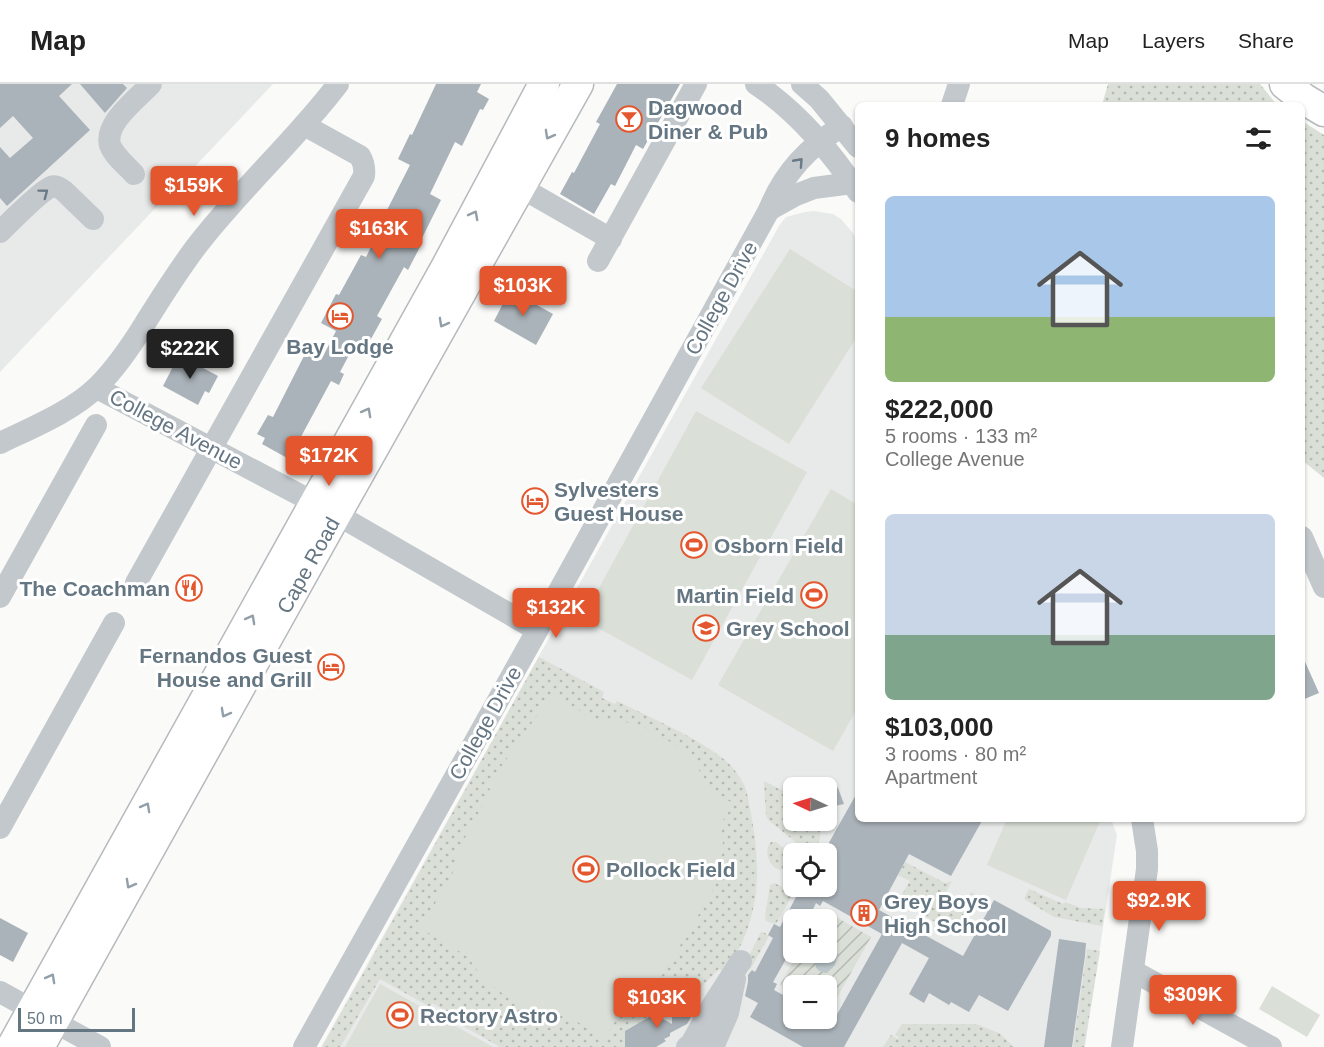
<!DOCTYPE html>
<meta charset="utf-8">
<style>
:root{--surface:#fff;--page:#f6f6f6;--text:#222;--muted:#767676;--line:#e0e0e0;--accent:#e4572e}
body{margin:0;font-family:Arial,sans-serif;background:var(--page);color:var(--text);height:100vh;display:flex;flex-direction:column;font-size:22px;white-space:nowrap}
*{box-sizing:border-box;margin:0}
p{font-size:20px;color:var(--muted)}
.icon{flex:none;width:33px;height:33px;fill:none;stroke:currentColor;stroke-width:2;stroke-linecap:round;stroke-linejoin:round}
.map{position:relative;flex:1;overflow:hidden}
.panel{position:absolute;left:855px;top:18px;width:450px;height:720px;display:flex;flex-direction:column;background:var(--surface);border-radius:9px;box-shadow:0 2px 4px #0004}
.panel>*{flex:none}
.needle{width:39px;rotate:274deg}
.buttons{position:absolute;left:783px;top:693px;display:grid;gap:12px}
.buttons a{display:grid;place-items:center;width:54px;height:54px;border-radius:9px;background:var(--surface);box-shadow:0 2px 4px #0004;font-size:30px}
.scale{position:absolute;left:18px;bottom:15px;width:117px;box-sizing:border-box;padding-left:6px;border:3px solid #657683;border-top:0;font-size:16px;line-height:21px;white-space:nowrap;color:#657683;-webkit-text-stroke:4px #fff;paint-order:stroke}
.price{position:absolute;translate:-50% -51px;padding:0 14px;border-radius:6px;background:var(--accent);color:#fff;font-size:20px;line-height:39px;filter:drop-shadow(0 2px 3px #0008)}
.price::after{content:'';position:absolute;left:50%;top:36px;width:18px;height:14px;margin-left:-9px;background:inherit;clip-path:polygon(0 0,100% 0,50% 100%)}
.price.active{background:#222;color:#fff}
ul{padding:0;list-style:none}
li{display:grid;align-content:center;gap:12px;height:318px;padding:0 30px}
li span{display:grid;place-items:center;height:186px;border-radius:9px;color:#555}
li>.icon{margin-inline-start:auto}
span .icon{width:108px;height:108px;fill:#fffc;stroke-width:1}
li b{font-size:26px}
h2{display:flex;justify-content:space-between;align-items:center;height:72px;padding:0 30px;font-size:26px}
header{display:flex;align-items:center;gap:36px;box-sizing:border-box;height:84px;padding:0 30px;background:var(--surface);border-bottom:2px solid var(--line)}
header strong{font-size:28px}
nav{display:flex;gap:33px;margin-inline-start:auto;font-size:21px}
.map>svg:first-child{display:block}
.built{fill:#e8e9e9;fill-rule:evenodd}
.grass{fill:url(#grass-dots)}
.garden{fill:url(#garden-furrows)}
.pitch{fill:#dadfd7}
.water{fill:#bbc7cb}
.building{fill:#aab3b9;fill-rule:evenodd}
.lines{fill:none;stroke-linecap:round;stroke-linejoin:round}
.major-casing{stroke:#b5babe;stroke-width:33}
.minor{stroke:#c3c8cc;stroke-width:22}
.major{stroke:#fff;stroke-width:30}
.oneway{stroke:#939fa8}
.oneway2{stroke:#6a7a87}
.labels{text-anchor:middle;dominant-baseline:central;stroke-width:6;stroke-linejoin:round;paint-order:stroke}
.poi-label{font-size:21px;font-weight:bold;fill:#657683;stroke:#fff;text-anchor:start}
.street-label{font-size:21px;fill:#657683;stroke:#fff}
</style>
<header>
<strong>Map</strong>
<nav><a>Map</a><a>Layers</a><a>Share</a></nav>
</header>
<div class="map">
<svg width="1324" height="963" viewBox="0 0 1324 963">
<defs>
<pattern id="grass-dots" width="8" height="8" patternUnits="userSpaceOnUse" patternTransform="scale(1.5)"><rect width="8" height="8" fill="#dadfd7"/><path d="M2 2h.1M6 6h.1" fill="none" stroke="#b4b9b4" stroke-width="1.8" stroke-linecap="round"/></pattern>
<pattern id="garden-furrows" width="10" height="10" patternUnits="userSpaceOnUse" patternTransform="scale(1.5)"><rect width="10" height="10" fill="#dadfd7"/><path d="M-1 1l2-2M0 10L10 0M9 11l2-2" fill="none" stroke="#b4b9b4"/></pattern>
</defs>
<rect width="100%" height="100%" fill="#fafaf8"/>
<g class="built">
<polygon points="0,0 273,0 0,288"/>
<path d="M814,127L833,130L841,135L853,149L858,160V735H1111L1117,751L1085,963H321L779,142L786,133L805,128ZM794,704H826V736H794ZM794,770H826V802H794ZM794,836H826V868H794ZM794,902H826V934H794Z"/>
</g>
<g class="grass">
<polygon points="1108,0 1260,0 1277,21 1102,21"/>
<polygon points="1302,37 1324,51 1324,394 1302,376"/>
<path d="M539,573L604,608L602,614L615,620L617,617C651,634 697,653 726,677C733,683 741,694 745,703C748,711 749,721 751,730C758,766 761,807 748,843C743,859 734,874 726,889L719,885L697,907L681,918L654,928L653,930L626,946L627,950L625,952V963H500L442,930L444,926L432,919L430,923L380,895L340,963H322L383,854L537,576Z"/>
<path d="M764,697L793,712L794,736L815,737C824,750 821,755 813,768L807,762L797,759L768,736L766,731Z"/>
<path d="M771,758H776L792,771V778C779,799 759,772 771,758Z"/>
<polygon points="905,778 945,799 952,797 945,810 963,821 971,808 975,810 960,836 939,840 898,817 910,797 898,791"/>
<path d="M774,799L794,808L776,840C772,838 766,840 765,833L770,801Z"/>
<polygon points="1029,805 1063,820 1065,818 1081,824 1105,825 1102,842 1054,833 1024,815"/>
<polygon points="761,848 765,849 769,852 750,886 745,882 745,880"/>
<polygon points="1087,865 1100,867 1084,963 1073,963"/>
<polygon points="902,940 976,940 999,949 1014,963 883,963 891,951 898,955 899,953 895,951"/>
</g>
<polygon class="garden" points="822,825 871,853 829,928 827,927 826,902 794,902 793,909 780,901 798,869 826,868 826,836 816,835"/>
<g class="pitch">
<polygon points="790,165 858,208 858,251 789,360 701,304"/>
<polygon points="696,327 807,388 692,596 582,535"/>
<polygon points="831,405 858,421 858,623 833,667 718,601"/>
<polygon points="552,610 594,635 617,636 634,640 651,646 666,655 680,665 693,678 703,692 710,706 734,720 721,739 723,759 721,777 718,794 711,810 663,890 651,902 627,918 605,954 567,932 554,931 537,927 521,921 506,912 492,902 480,890 467,872 420,844 452,792 455,776 462,759 491,706 487,703"/>
<polygon points="1007,735 1101,735 1066,816 987,781"/>
<polygon points="380,900 493,963 345,963"/>
<polygon points="1272,902 1320,931 1307,953 1259,925"/>
</g>
<path class="water" d="M827,863L833,864L838,870L835,881L827,889C814,888 813,879 820,869L826,868Z"/>
<g class="building">
<polygon points="0,0 72,0 59,12 90,46 7,122 0,114 0,63 10,74 33,54 13,32 0,44"/>
<polygon points="80,0 123,0 127,4 105,29"/>
<polygon points="436,0 481,0 477,8 489,15 483,26 480,25 462,62 455,58 430,110 441,116 418,162 420,163 408,186 404,183 377,232 382,235 366,264 356,258 340,288 344,290 339,301 331,297 289,375 262,360 265,354 257,350 268,331 273,333 306,268 321,276 336,247 321,239 336,210 339,211 361,171 366,173 389,128 387,126 410,81 398,75 410,50 412,51"/>
<polygon points="617,0 680,0 643,65 636,61 615,102 611,100 594,130 560,110 572,88 574,89 600,40 596,38"/>
<polygon points="510,206 553,230 536,261 494,237"/>
<polygon points="179,271 218,292 209,309 205,307 198,321 163,302"/>
<polygon points="1302,571 1319,609 1302,616"/>
<polygon points="826,697 838,704 844,720 826,724"/>
<path d="M858,707V735H983L951,792L909,770L879,826L963,872L994,816L1051,847V852L1008,927L979,911L969,928L951,918L949,921L929,909L924,919L909,910L929,874L902,859L844,963H803L750,933L758,919L745,912L748,898V891L752,886L755,888L773,854L768,851L774,840L780,843L802,802H826V764ZM823,817L882,850L835,934H794V917L774,906L777,900L773,898L794,861V836H808L816,819L820,822Z"/>
<polygon points="0,834 28,849 13,878 0,871"/>
<polygon points="1059,855 1086,859 1085,872 1072,963 1044,963"/>
<polygon points="682,920 692,926 692,931 687,940 670,949 670,952 664,955 666,957 656,963 625,963 625,947 654,930 672,940 672,925"/>
</g>
<g class="lines">
<g class="major-casing">
<g id="major">
<polyline points="1285,0 1304,15 1324,27"/>
<polyline points="12,963 447,182 544,0"/>
<path id="s1" d="M39,963L336,430L578,0"/>
</g>
</g>
<g class="minor">
<path d="M756,0C798,28 830,66 858,108"/>
<polyline points="802,0 819,15 858,63"/>
<polyline points="952,21 959,0"/>
<path d="M134,90C127,82 114,72 110,61C104,39 138,14 151,0"/>
<polyline points="520,103 611,155"/>
<polyline points="769,126 796,111 814,104 852,99"/>
<path d="M0,148C9,139 42,106 51,103C56,101 60,104 64,107L93,135"/>
<polyline points="598,177 696,0"/>
<polyline points="97,304 336,430 537,546"/>
<path d="M0,359C31,344 73,327 98,302C116,284 131,262 144,241C163,211 181,181 203,154C246,100 297,54 338,0"/>
<polyline points="1302,453 1324,503"/>
<path d="M136,499L364,92C365,84 364,79 360,72L304,41"/>
<polyline points="0,513 96,341"/>
<polyline points="0,744 114,539"/>
<polyline points="1133,887 1271,963"/>
<polyline points="0,908 100,963"/>
<path d="M304,963L538,545L769,126C784,88 809,63 842,42"/>
<polyline points="687,963 691,960 714,919 741,877"/>
<polyline points="713,963 728,929 735,895"/>
<polyline points="1122,963 1147,785 1147,767 1142,735"/>
</g>
<use href="#major" class="major"/>
</g>
<defs><path id="oneway-chevron" d="M-2-3.5L2.5 0L-2 3.5" fill="none" stroke-width="1.6" stroke-linecap="round" stroke-linejoin="round" transform="scale(1.5)"/></defs>
<g class="oneway">
<use href="#oneway-chevron" transform="translate(549 51) rotate(119)"/>
<use href="#oneway-chevron" transform="translate(474 131) rotate(-62)"/>
<use href="#oneway-chevron" transform="translate(443 239) rotate(119)"/>
<use href="#oneway-chevron" transform="translate(367 328) rotate(-61)"/>
<use href="#oneway-chevron" transform="translate(251 535) rotate(-61)"/>
<use href="#oneway-chevron" transform="translate(225 629) rotate(119)"/>
<use href="#oneway-chevron" transform="translate(146 723) rotate(-61)"/>
<use href="#oneway-chevron" transform="translate(130 800) rotate(119)"/>
<use href="#oneway-chevron" transform="translate(51 894) rotate(-61)"/>
</g>
<g class="oneway2">
<use href="#oneway-chevron" transform="translate(799 78) rotate(-48)"/>
<use href="#oneway-chevron" transform="translate(44 109) rotate(-37)"/>
</g>
<defs>
<g id="bar-ring" transform="scale(1.35)"><circle r="9.5" fill="#fff" stroke="#e4572e" stroke-width="1.5"/><path d="M-6-5H6L.8 .8V4.5H3.5V6h-7V4.5H-.8V.8Z" fill="#e4572e"/></g>
<g id="hotel-ring" transform="scale(1.35)"><circle r="9.5" fill="#fff" stroke="#e4572e" stroke-width="1.5"/><path d="M-6-4.5h1.5V1H6V5H4.5V3h-9V5H-6ZM-4 0a1.8 1.8 0 1 1 3.6 0ZM.5 0V-2.5h3Q6-2.5 6 0Z" fill="#e4572e"/></g>
<g id="stadium-ring" transform="scale(1.35)"><circle r="9.5" fill="#fff" stroke="#e4572e" stroke-width="1.5"/><path d="M0-5a6.5 5 0 1 0 0 10a6.5 5 0 1 0 0-10ZM-3.5-1.8h7v3.6h-7Z" fill="#e4572e"/></g>
<g id="restaurant-ring" transform="scale(1.35)"><circle r="9.5" fill="#fff" stroke="#e4572e" stroke-width="1.5"/><path d="M-5-6h1v4h1v-4h1v4h1v-4h1v5L-1.5 .5V6h-2V.5L-5-1ZM5-6V6H3V1.5H1.5Q1.5-4 5-6Z" fill="#e4572e"/></g>
<g id="school-ring" transform="scale(1.35)"><circle r="9.5" fill="#fff" stroke="#e4572e" stroke-width="1.5"/><path d="M0-5L7-2L0 1L-7-2ZM-4 1L0 2.5L4 1V4Q0 6-4 4Z" fill="#e4572e"/></g>
<g id="building-ring" transform="scale(1.35)"><circle r="9.5" fill="#fff" stroke="#e4572e" stroke-width="1.5"/><path d="M-4-6H4V6H1V3H-1V6H-4ZM-2.5-4.3h1.7v1.8h-1.7ZM.8-4.3h1.7v1.8H.8ZM-2.5-1h1.7V.8h-1.7ZM.8-1h1.7V.8H.8Z" fill="#e4572e"/></g>
</defs>
<g fill-rule="evenodd">
<use href="#bar-ring" x="629" y="35"/>
<use href="#hotel-ring" x="340" y="232"/>
<use href="#hotel-ring" x="535" y="417"/>
<use href="#stadium-ring" x="694" y="461"/>
<use href="#restaurant-ring" x="189" y="504"/>
<use href="#stadium-ring" x="814" y="511"/>
<use href="#school-ring" x="706" y="544"/>
<use href="#hotel-ring" x="331" y="583"/>
<use href="#stadium-ring" x="586" y="785"/>
<use href="#building-ring" x="864" y="829"/>
<use href="#stadium-ring" x="400" y="931"/>
</g>
<g class="labels">
<g class="poi-label">
<text x="648" y="23">Dagwood<tspan x="648" dy="24">Diner &amp; Pub</tspan></text>
<text x="340" y="262" text-anchor="middle">Bay Lodge</text>
<text x="554" y="405">Sylvesters<tspan x="554" dy="24">Guest House</tspan></text>
<text x="714" y="461">Osborn Field</text>
<text x="170" y="504" text-anchor="end">The Coachman</text>
<text x="794" y="511" text-anchor="end">Martin Field</text>
<text x="726" y="544">Grey School</text>
<text x="312" y="571" text-anchor="end">Fernandos Guest<tspan x="312" dy="24">House and Grill</tspan></text>
<text x="606" y="785">Pollock Field</text>
<text x="884" y="817">Grey Boys<tspan x="884" dy="24">High School</tspan></text>
<text x="420" y="931">Rectory Astro</text>
</g>
<g class="street-label">
<text transform="translate(721 214) rotate(-61)">College Drive</text>
<text transform="translate(176 345) rotate(28)">College Avenue</text>
<text stroke="none"><textPath href="#s1" startOffset="552">Cape Road</textPath></text>
<text transform="translate(485 639) rotate(-61)">College Drive</text>
</g>
</g>
</svg>
<div class="buttons">
<a><svg class="needle" viewBox="-14 -14 28 28"><path d="M0-13l5 13h-10z" fill="#e53935"/><path d="M0 13l5-13h-10z" fill="#767676"/></svg></a>
<a><svg class="icon" aria-label="locate" viewBox="0 0 24 24"><circle cx="12" cy="12" r="6"/><path d="M12 2v4M12 18v4M2 12h4M18 12h4"/></svg></a>
<a>+</a>
<a>−</a>
</div>
<div class="scale">50 m</div>
<b class="price" style="left:194px;top:133px">$159K</b>
<b class="price" style="left:379px;top:176px">$163K</b>
<b class="price" style="left:523px;top:233px">$103K</b>
<b class="price active" style="left:190px;top:296px">$222K</b>
<b class="price" style="left:329px;top:403px">$172K</b>
<b class="price" style="left:556px;top:555px">$132K</b>
<b class="price" style="left:1159px;top:848px">$92.9K</b>
<b class="price" style="left:1193px;top:942px">$309K</b>
<b class="price" style="left:657px;top:945px">$103K</b>
<section class="panel">
<h2>9 homes<svg class="icon" aria-label="filters" viewBox="0 0 24 24"><path d="M4 7h16M4 17h16"/><circle cx="9" cy="7" r="2"/><circle cx="15" cy="17" r="2"/></svg></h2>
<ul>
<li><span style="background:linear-gradient(#a9c7e8 65%,#8fb573 0)"><svg class="icon" aria-label="home" viewBox="0 0 24 24"><path d="M3 11l9-7 9 7M6 9v11h12V9"/></svg></span><div><b>$222,000</b><p>5 rooms · 133 m²</p><p>College Avenue</p></div></li>
<li><span style="background:linear-gradient(#c9d6e8 65%,#7fa58c 0)"><svg class="icon" aria-label="home" viewBox="0 0 24 24"><path d="M3 11l9-7 9 7M6 9v11h12V9"/></svg></span><div><b>$103,000</b><p>3 rooms · 80 m²</p><p>Apartment</p></div></li>
</ul>
</section>
</div>
